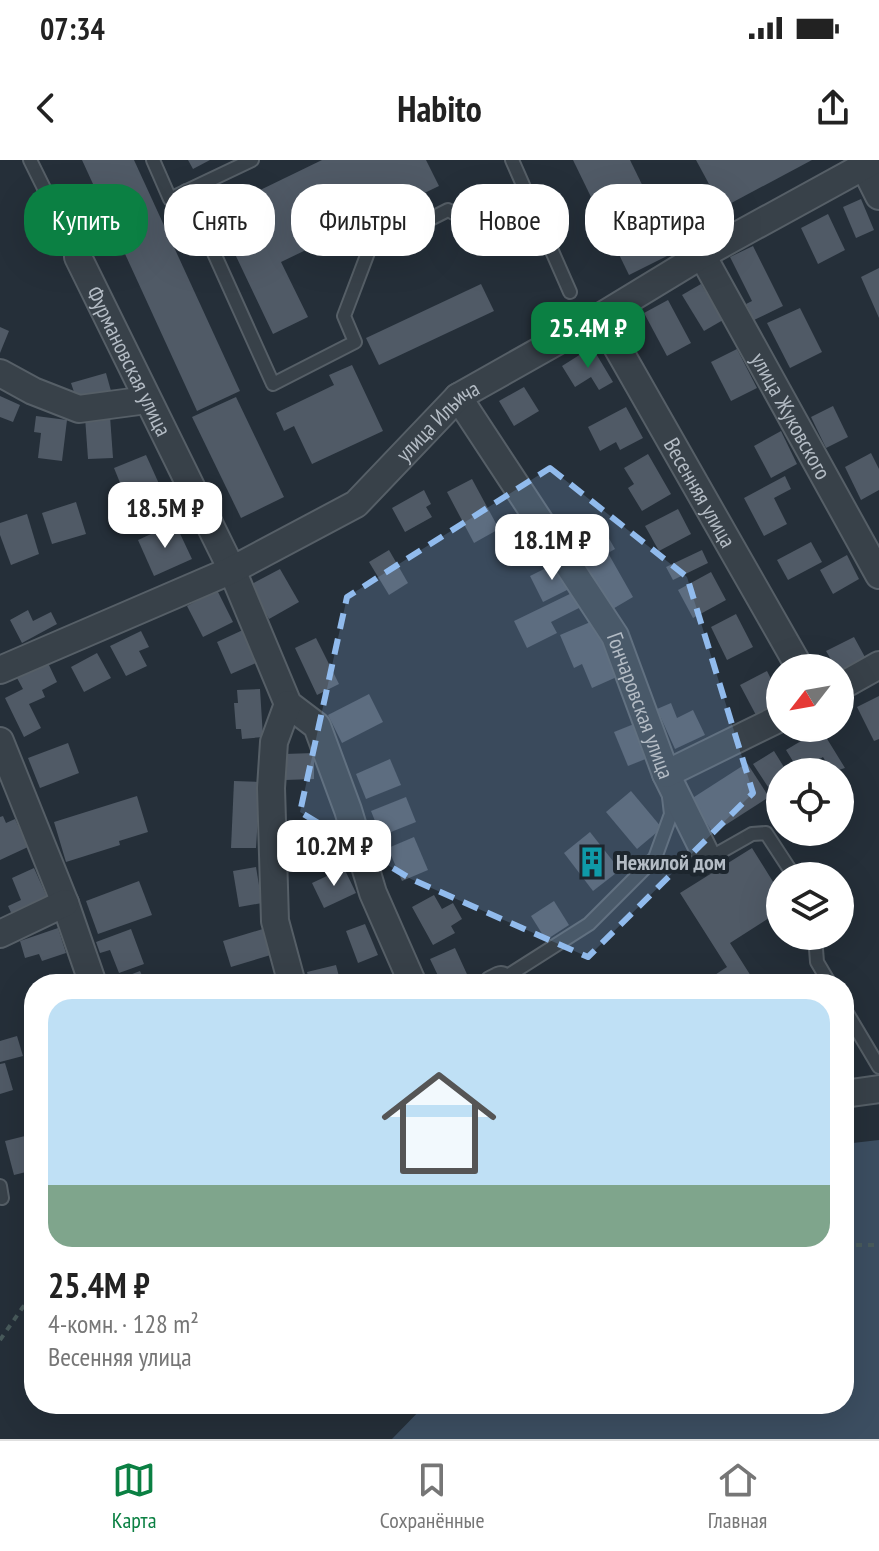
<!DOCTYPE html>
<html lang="ru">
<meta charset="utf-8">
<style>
:root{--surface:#fff;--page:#f6f6f6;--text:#222;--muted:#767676;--line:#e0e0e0;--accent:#0b8043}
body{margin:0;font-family:"PT Sans Narrow",sans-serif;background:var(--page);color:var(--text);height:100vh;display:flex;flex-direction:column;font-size:30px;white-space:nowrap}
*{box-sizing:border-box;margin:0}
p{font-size:26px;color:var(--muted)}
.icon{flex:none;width:44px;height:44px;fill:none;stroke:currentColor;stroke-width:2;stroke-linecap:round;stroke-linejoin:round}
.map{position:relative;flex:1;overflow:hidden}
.sheet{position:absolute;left:24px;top:814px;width:830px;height:440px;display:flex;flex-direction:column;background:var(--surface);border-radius:32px;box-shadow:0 8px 32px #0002}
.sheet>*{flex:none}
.top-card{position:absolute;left:24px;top:24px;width:832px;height:72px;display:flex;gap:16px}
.needle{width:52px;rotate:239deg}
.fabs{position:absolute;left:766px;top:494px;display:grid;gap:16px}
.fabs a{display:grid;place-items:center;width:88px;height:88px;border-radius:50%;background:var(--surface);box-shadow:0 8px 32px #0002;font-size:40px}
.price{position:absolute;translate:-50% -68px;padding:0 18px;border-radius:16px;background:#fff;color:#222;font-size:26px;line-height:52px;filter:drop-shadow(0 2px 4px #0008)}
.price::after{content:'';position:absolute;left:50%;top:48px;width:24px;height:18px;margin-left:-12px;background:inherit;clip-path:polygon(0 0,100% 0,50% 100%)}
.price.on{background:var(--accent);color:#fff}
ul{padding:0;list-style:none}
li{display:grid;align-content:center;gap:16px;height:424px;padding:0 24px}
li span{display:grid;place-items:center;height:248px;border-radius:24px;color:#555}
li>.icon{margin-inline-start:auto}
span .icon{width:144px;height:144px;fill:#fffc;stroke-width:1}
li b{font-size:34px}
.pill{padding:0 28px;border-radius:32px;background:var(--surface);box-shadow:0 8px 32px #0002;font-size:28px;line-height:72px}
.pill.on{background:var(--accent);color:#fff}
.status{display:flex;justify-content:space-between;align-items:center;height:56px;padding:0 40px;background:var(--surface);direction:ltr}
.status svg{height:22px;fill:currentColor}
header{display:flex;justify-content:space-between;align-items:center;height:104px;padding:0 24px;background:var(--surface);font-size:36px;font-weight:700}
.dock{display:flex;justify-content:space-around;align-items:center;height:112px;border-top:2px solid var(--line);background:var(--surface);font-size:22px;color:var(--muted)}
.dock a{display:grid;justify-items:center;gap:4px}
.dock .on{color:var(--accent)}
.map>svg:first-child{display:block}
.water{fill:#3c4e61}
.building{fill:#505a66}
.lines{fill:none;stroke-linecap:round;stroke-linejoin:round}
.lane-casing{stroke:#565f67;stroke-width:16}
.street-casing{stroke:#565f67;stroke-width:30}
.path{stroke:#485a5b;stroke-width:4;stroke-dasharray:6 6;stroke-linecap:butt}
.lane{stroke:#384149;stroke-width:12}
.street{stroke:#384149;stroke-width:26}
.marked{fill:#91bbed;fill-opacity:0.2;stroke:#91bbed;stroke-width:6;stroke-dasharray:16 10;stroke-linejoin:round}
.labels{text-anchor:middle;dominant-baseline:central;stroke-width:8;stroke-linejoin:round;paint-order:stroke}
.street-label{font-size:22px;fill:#b4bcc5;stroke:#1d262e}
.poi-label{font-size:22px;font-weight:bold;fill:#b4bcc5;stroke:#1d262e;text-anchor:start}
</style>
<div class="status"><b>07:34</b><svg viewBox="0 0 49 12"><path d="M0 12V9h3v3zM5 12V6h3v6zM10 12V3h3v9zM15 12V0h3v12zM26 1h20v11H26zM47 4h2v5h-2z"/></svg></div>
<header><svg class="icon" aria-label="back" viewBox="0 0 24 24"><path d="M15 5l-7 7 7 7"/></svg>Habito<svg class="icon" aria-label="share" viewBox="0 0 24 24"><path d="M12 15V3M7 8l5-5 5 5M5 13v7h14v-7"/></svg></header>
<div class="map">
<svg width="879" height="1279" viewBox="0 0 879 1279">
<rect width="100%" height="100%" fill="#252f39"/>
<polygon class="water" points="879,980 879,1279 392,1279 426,1244 844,1244 844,984"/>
<g class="building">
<polygon points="82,0 134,0 240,231 197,251"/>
<polygon points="188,0 210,0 193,9"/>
<polygon points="322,0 426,0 439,26 281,102 308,157 273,174 215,52"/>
<polygon points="573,0 630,0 675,92 629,115"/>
<polygon points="696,0 812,0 722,48"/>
<polygon points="861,39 874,70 856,78 843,47"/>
<polygon points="828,54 845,90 818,104 801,68"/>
<polygon points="753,86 783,146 754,160 746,144 752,141 730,97"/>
<polygon points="879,108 879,158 861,117"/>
<polygon points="481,124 494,151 379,205 366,178"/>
<polygon points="701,124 723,160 704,171 682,135"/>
<polygon points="668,140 691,183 667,196 644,153"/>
<polygon points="800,148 822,192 790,208 767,163"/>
<polygon points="0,167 9,171 0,193"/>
<polygon points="592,187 613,222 599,230 591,217 575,227 562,206"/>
<polygon points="737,189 757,228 731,241 711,202"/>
<polygon points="352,205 383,271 312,304 294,266 284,271 276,253 334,225 329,215"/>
<polygon points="106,213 111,231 77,241 71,223"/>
<polygon points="524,227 539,251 514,266 499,241"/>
<polygon points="0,236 20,245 13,262 0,257"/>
<polygon points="236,237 284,337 241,358 192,257"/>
<polygon points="833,246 848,277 826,288 811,257"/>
<polygon points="626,247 643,278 620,290 616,282 600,291 588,267"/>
<polygon points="36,256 67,260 62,301 38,298 41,273 34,272"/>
<polygon points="110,256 113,298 88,299 85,257"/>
<polygon points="781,271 797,304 771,318 754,286"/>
<polygon points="871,293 879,309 879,330 861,340 845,307"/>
<polygon points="648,294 671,334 642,351 628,328 634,324 624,308"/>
<polygon points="146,295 160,326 127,340 114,308"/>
<polygon points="785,316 791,329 774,338 787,364 764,376 744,338"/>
<polygon points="472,319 499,369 474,383 447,332"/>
<polygon points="424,330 431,344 426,347 432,357 405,372 392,348"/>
<polygon points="76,342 86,374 52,384 42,353"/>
<polygon points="678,349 691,374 659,391 645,366"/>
<polygon points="27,354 39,394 11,405 0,375 0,363"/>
<polygon points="175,363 192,399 154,416 138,380"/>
<polygon points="586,364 592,375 603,368 615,389 608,393 633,437 611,450 568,375"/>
<polygon points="535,368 548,392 524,405 511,380"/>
<polygon points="811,382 822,402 788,420 777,400"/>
<polygon points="389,390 408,423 389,435 369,402"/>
<polygon points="702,390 708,403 673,420 666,407"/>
<polygon points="847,395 859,419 833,434 820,410"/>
<polygon points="560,401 573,427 543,442 530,416"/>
<polygon points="280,409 299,442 269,459 250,425"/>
<polygon points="711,412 726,440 693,458 678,430"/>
<polygon points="217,430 233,462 203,477 187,446"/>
<polygon points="578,430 585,445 551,462 557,473 527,488 514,461"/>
<polygon points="28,450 33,461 51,452 57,464 22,483 10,460"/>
<polygon points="736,454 753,487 727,500 711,467"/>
<polygon points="595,460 619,516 592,528 582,504 574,508 560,475"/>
<polygon points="245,469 258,502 231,514 217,482"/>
<polygon points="141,471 149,487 139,491 147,506 126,516 110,486"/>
<polygon points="854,477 866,499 840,513 840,508 836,508 826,491"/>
<polygon points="316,478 339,524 317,535 295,488"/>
<polygon points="97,493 111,518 84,532 71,507"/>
<polygon points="48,503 57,522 42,530 45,537 29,544 41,568 24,577 5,538 23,529 17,518"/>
<polygon points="767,511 780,537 780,545 757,557 740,525"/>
<polygon points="260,529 263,577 242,579 241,569 236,569 234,543 238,543 237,530"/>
<polygon points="369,534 383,562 342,583 328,555"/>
<polygon points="879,536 879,579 874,581 857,547"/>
<polygon points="671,543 677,558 693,550 705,575 675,589 657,549"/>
<polygon points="634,564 648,598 628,606 614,572"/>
<polygon points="821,569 845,608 832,612 823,597 799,611 786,590"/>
<polygon points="68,583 79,613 40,628 28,598"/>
<polygon points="774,591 787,612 780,612 780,632 774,636 753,604"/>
<polygon points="314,593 314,619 285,620 284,594"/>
<polygon points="390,599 401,625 366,639 356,614"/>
<polygon points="747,603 769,637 713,673 691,639"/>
<polygon points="234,621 260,622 256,688 231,688"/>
<polygon points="631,631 662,668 637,689 606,652"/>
<polygon points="137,636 148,672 119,681 120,685 66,702 54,662"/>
<polygon points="406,637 416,662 381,676 371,651"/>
<polygon points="3,656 6,663 15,659 28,687 0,700 0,657"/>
<polygon points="330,662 335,681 304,689 299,671"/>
<polygon points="590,672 620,710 593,731 564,693"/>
<polygon points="414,677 428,710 402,721 388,688"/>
<polygon points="752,688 780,733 780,751 730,783 756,824 701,824 727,807 680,733"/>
<polygon points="256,707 262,743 239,747 233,711"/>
<polygon points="34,708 51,746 15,761 8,746 21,740 12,718"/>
<polygon points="344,708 356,733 324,748 312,723"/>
<polygon points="139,721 152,755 98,774 86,741"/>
<polygon points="434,735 442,749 453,743 462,759 451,766 455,773 433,785 412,747"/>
<polygon points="554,741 569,765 546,780 531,756"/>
<polygon points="365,764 378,795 358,803 346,771"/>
<polygon points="58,768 66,793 42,801 39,794 25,798 20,781"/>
<polygon points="266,768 274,794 231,807 223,781"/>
<polygon points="131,769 144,804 119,813 110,790 100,793 96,782"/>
<polygon points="455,788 471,823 442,824 430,799"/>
<polygon points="336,805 341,824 310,824 307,812"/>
<polygon points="140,811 146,824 118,824 117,820"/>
<polygon points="69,815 71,824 44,824 44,823"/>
<polygon points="17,876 23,896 0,902 0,881"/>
<polygon points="5,903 13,930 0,934 0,904"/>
<polygon points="33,974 34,1010 14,1015 5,981"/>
</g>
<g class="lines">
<g class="lane-casing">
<g id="lane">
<polyline points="30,0 78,97"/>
<polyline points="153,0 170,39 252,0"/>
<polyline points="512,0 570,132"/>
<polyline points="186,31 273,224 355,182 344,156 369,90 448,50 487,71 534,49"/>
<polyline points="708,699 752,674 766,673 794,716"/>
<polyline points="815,776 817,802 830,824"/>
<polyline points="501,820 589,764 655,698 671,654 669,637"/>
<polyline points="844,848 879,907"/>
<polyline points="0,1026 2,1038"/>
</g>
</g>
<g class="street-casing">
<g id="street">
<polyline points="864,6 879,36"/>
<path id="s1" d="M702,95L879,415"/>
<path id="s2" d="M78,97L232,410L288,544L317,566L348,650L373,733L413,824"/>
<path id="s3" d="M600,157L800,508"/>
<polyline points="0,213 33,231 79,249 147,240"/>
<path id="s4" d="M458,237L615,476L666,614L708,699"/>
<path id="s5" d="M0,510L232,410L356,344L458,237L600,157L702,95L875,0"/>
<polyline points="840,527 879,505"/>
<polyline points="288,544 274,582 271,628 275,761 292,824"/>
<polyline points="0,581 65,743 93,824"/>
<polyline points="666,614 780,558"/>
<polyline points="0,774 65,743"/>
<polyline points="493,824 501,820"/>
<polyline points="844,934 879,929"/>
</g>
</g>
<g class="path">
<polyline points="844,1085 879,1085"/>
<polyline points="0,1180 23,1147 34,1137"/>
</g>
<use href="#lane" class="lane"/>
<use href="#street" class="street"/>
</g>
<path class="marked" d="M550,308L687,417L753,633L588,797L411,719L300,652L347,437Z"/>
<defs>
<g id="building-bare" transform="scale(2.4)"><path d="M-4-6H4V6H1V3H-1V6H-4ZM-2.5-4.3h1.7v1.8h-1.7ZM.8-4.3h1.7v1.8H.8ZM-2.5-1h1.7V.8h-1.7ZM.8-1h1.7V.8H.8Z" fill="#0f9aa8" stroke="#1d262e" stroke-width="2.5" paint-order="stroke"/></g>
</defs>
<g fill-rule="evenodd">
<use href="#building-bare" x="592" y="702"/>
</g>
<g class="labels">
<g class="street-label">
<text stroke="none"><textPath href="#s2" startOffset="116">Фурмановская улица</textPath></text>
<text stroke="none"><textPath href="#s1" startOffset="184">улица Жуковского</textPath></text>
<text stroke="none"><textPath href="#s5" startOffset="510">улица Ильича</textPath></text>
<text stroke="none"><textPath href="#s3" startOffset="202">Весенняя улица</textPath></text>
<text stroke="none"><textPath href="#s4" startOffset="360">Гончаровская улица</textPath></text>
</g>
<g class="poi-label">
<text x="616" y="702">Нежилой дом</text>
</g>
</g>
</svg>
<div class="fabs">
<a><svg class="needle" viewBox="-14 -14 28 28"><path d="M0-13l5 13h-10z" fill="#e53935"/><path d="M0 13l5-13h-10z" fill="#767676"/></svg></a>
<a><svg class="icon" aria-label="locate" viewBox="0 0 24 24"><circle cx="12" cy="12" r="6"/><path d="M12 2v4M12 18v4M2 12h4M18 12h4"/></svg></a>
<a><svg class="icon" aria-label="layers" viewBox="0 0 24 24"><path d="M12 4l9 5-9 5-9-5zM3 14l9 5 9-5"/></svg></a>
</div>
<b class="price on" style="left:588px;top:210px">25.4M ₽</b>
<b class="price" style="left:165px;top:390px">18.5M ₽</b>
<b class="price" style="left:552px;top:422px">18.1M ₽</b>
<b class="price" style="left:334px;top:728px">10.2M ₽</b>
<div class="top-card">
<a class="pill on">Купить</a>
<a class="pill">Снять</a>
<a class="pill">Фильтры</a>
<a class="pill">Новое</a>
<a class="pill">Квартира</a>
</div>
<section class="sheet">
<ul>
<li><span style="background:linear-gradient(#bfe0f5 75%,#7fa58c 0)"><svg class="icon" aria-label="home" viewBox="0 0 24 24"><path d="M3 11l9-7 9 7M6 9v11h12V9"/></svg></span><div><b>25.4M ₽</b><p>4-комн. · 128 m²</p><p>Весенняя улица</p></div></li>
</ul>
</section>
</div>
<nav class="dock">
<a class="on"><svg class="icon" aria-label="map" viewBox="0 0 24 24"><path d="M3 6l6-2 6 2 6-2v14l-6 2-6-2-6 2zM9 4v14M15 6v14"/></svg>Карта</a>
<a><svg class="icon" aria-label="saved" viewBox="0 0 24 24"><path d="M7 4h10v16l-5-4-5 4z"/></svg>Сохранённые</a>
<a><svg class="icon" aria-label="home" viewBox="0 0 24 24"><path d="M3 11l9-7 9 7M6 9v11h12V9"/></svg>Главная</a>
</nav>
